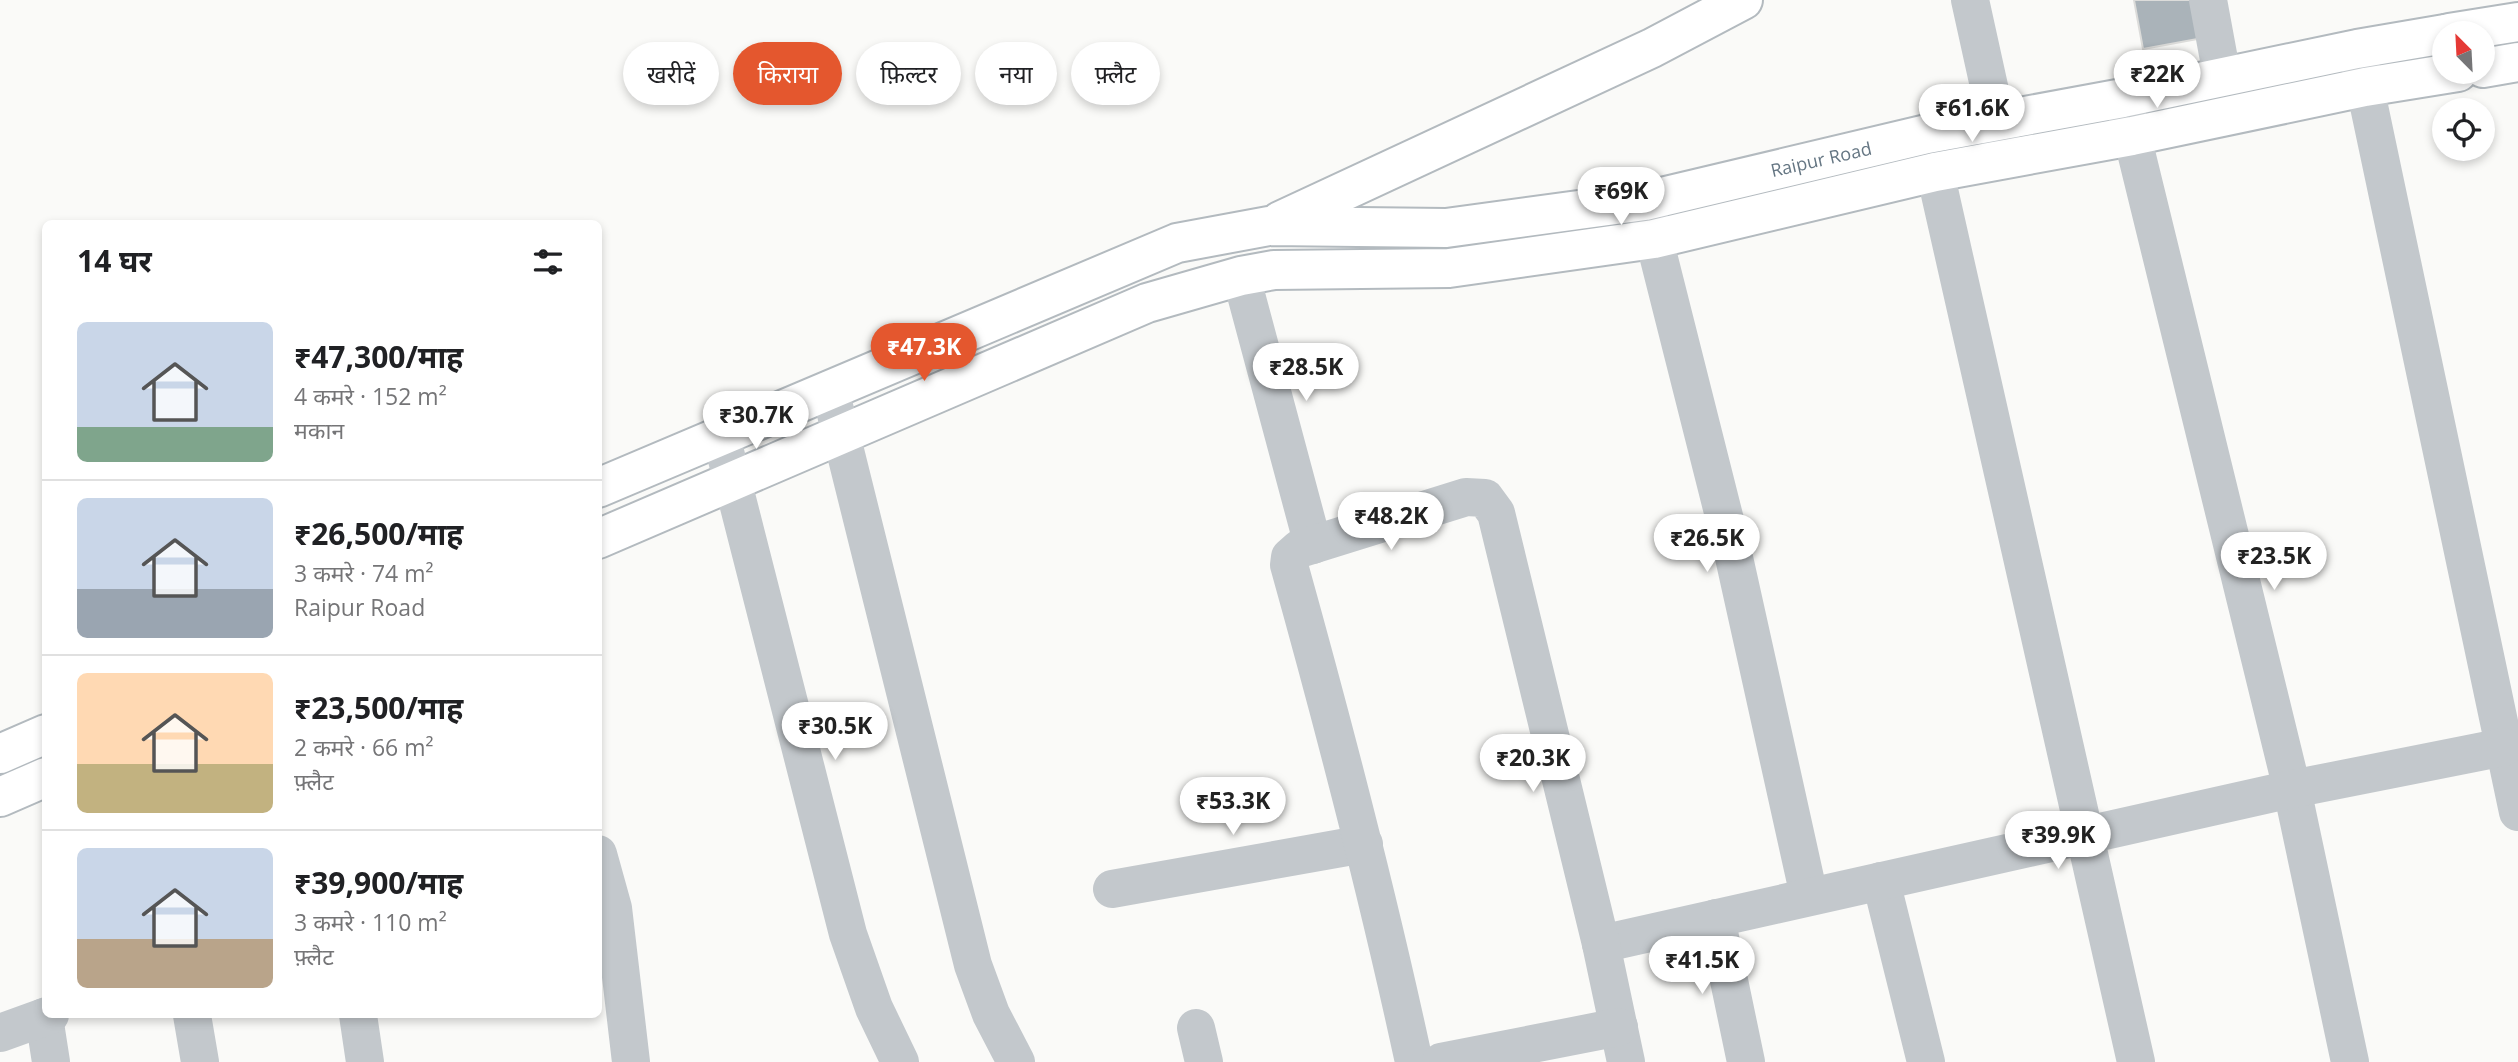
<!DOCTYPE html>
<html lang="hi">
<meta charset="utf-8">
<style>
:root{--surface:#fff;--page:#f6f6f6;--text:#202124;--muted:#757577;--line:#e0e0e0;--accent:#e4572e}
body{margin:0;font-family:"Open Sans","Noto Sans Devanagari",sans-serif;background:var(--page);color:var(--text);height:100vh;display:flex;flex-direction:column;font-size:26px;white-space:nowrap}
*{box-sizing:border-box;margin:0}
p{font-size:23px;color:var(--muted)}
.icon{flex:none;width:38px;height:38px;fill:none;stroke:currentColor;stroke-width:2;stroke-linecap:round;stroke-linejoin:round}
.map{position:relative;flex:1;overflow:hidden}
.drawer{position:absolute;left:42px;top:220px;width:560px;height:798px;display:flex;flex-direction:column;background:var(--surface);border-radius:10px;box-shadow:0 4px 10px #0003}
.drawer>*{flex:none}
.top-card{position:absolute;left:623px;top:42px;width:665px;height:63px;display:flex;gap:14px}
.needle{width:46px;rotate:336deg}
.fabs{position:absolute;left:2432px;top:21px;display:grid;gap:14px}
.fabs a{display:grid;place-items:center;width:63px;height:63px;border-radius:50%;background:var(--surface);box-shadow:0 4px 10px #0003;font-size:35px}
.price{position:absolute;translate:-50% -60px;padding:0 16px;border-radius:24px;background:#fff;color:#222;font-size:23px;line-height:46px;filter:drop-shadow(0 2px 4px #0008)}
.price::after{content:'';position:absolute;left:50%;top:42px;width:21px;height:16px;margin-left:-10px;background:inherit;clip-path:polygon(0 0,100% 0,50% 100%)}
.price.selected{background:var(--accent);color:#fff}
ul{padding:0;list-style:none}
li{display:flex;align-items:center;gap:21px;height:175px;padding:0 35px}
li+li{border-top:2px solid var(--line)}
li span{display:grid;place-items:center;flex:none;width:196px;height:140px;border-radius:10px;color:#555}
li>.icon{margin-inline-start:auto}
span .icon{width:84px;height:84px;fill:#fffc;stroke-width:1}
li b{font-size:30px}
h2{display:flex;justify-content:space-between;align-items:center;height:84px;padding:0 35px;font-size:30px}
.tag{padding:0 24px;border-radius:32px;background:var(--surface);box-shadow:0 4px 10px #0003;font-size:24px;line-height:63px}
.tag.selected{background:var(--accent);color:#fff}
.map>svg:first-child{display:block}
.building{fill:#aab3b9;stroke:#dcdcda;stroke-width:2}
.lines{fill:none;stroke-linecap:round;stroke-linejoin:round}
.secondary-casing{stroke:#b3babf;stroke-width:42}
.street{stroke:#c3c8cc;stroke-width:38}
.secondary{stroke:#fff;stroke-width:38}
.labels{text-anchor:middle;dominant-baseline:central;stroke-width:7;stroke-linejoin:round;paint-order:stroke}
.street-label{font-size:18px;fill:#657683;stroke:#fff}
</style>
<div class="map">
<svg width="2518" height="1062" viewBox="0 0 2518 1062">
<rect width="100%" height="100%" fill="#fafaf8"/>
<polygon class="building" points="2134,0 2196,0 2203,38 2143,49"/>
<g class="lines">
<g class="secondary-casing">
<g id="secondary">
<polyline points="2449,33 2518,22"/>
<polyline points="2483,68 2518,62"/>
<polyline points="1280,221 1652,48 1743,0"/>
<polyline points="598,488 1177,243 1269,226 1446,228 1645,201 1927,134 2123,98 2357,49 2445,34"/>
<polyline points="598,539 1147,303 1241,276 1274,270 1449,268 1654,239 1935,172 2132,136 2365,87 2458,72"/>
<polyline points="0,754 46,734"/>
<polyline points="0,797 46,777"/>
</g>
</g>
<g class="street">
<polyline points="1970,0 2005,159"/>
<polyline points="2208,0 2222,76"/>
<polyline points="2358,54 2518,812"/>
<polyline points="2124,103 2292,789 2350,1062"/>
<polyline points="1935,172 2136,1062"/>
<polyline points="1646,207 1731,544 1809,896"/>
<polyline points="1241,276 1313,545"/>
<polyline points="830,390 973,965 991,1014 1016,1062"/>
<polyline points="721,436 848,934 874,1008 900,1062"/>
<polyline points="598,854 613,908 631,1062"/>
<polyline points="1881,881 1926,1062"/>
<polyline points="1112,889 1364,844"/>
<polyline points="1716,918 1746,1062"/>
<polyline points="1601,944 2292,789 2504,747"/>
<polyline points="192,1015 200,1062"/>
<polyline points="358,1015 365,1062"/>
<polyline points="44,1017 51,1062"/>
<polyline points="1196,1028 1204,1062"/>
<polyline points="0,1033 50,1015"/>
<path d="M1414,1062C1378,895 1335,730 1289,565L1290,557L1299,549L1466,497L1485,498L1496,513L1601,944L1626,1062"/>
<polyline points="1441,1062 1619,1027"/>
</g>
<use href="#secondary" class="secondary"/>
</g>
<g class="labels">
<g class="street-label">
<text transform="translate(1821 159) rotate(-13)">Raipur Road</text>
</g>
</g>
</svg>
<div class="fabs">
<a><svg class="needle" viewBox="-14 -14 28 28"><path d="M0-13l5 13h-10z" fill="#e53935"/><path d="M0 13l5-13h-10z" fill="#757577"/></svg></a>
<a><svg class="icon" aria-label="locate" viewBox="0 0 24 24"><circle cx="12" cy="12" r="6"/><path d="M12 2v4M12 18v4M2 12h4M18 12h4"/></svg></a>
</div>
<b class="price" style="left:2157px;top:110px">₹22K</b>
<b class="price" style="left:1972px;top:144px">₹61.6K</b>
<b class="price" style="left:1621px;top:227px">₹69K</b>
<b class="price selected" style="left:924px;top:383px">₹47.3K</b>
<b class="price" style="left:1306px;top:403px">₹28.5K</b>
<b class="price" style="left:756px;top:451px">₹30.7K</b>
<b class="price" style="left:1391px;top:552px">₹48.2K</b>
<b class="price" style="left:1707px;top:574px">₹26.5K</b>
<b class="price" style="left:2274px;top:592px">₹23.5K</b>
<b class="price" style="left:835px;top:762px">₹30.5K</b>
<b class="price" style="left:1533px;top:794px">₹20.3K</b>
<b class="price" style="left:1233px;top:837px">₹53.3K</b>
<b class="price" style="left:2058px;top:871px">₹39.9K</b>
<b class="price" style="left:1702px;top:996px">₹41.5K</b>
<div class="top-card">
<a class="tag">खरीदें</a>
<a class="tag selected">किराया</a>
<a class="tag">फ़िल्टर</a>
<a class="tag">नया</a>
<a class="tag">फ़्लैट</a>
</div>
<section class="drawer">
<h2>14 घर<svg class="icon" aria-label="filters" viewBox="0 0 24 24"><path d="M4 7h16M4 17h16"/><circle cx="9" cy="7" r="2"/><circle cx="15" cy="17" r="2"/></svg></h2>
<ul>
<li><span style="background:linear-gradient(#c9d6e8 75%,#7fa58c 0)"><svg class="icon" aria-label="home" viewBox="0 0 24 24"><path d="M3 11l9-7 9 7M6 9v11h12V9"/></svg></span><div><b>₹47,300/माह</b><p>4 कमरे · 152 m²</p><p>मकान</p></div></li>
<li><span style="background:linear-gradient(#c9d6e8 65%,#9aa5b1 0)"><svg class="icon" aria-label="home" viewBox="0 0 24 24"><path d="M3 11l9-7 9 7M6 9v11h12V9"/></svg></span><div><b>₹26,500/माह</b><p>3 कमरे · 74 m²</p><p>Raipur Road</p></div></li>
<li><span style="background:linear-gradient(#ffd9b3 65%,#c2b280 0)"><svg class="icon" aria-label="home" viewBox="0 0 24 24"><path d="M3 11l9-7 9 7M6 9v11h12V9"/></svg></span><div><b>₹23,500/माह</b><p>2 कमरे · 66 m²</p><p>फ़्लैट</p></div></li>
<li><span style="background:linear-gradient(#c9d6e8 65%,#b9a48a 0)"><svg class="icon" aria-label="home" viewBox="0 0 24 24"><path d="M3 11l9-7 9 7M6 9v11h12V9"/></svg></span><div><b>₹39,900/माह</b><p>3 कमरे · 110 m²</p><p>फ़्लैट</p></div></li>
</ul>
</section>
</div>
